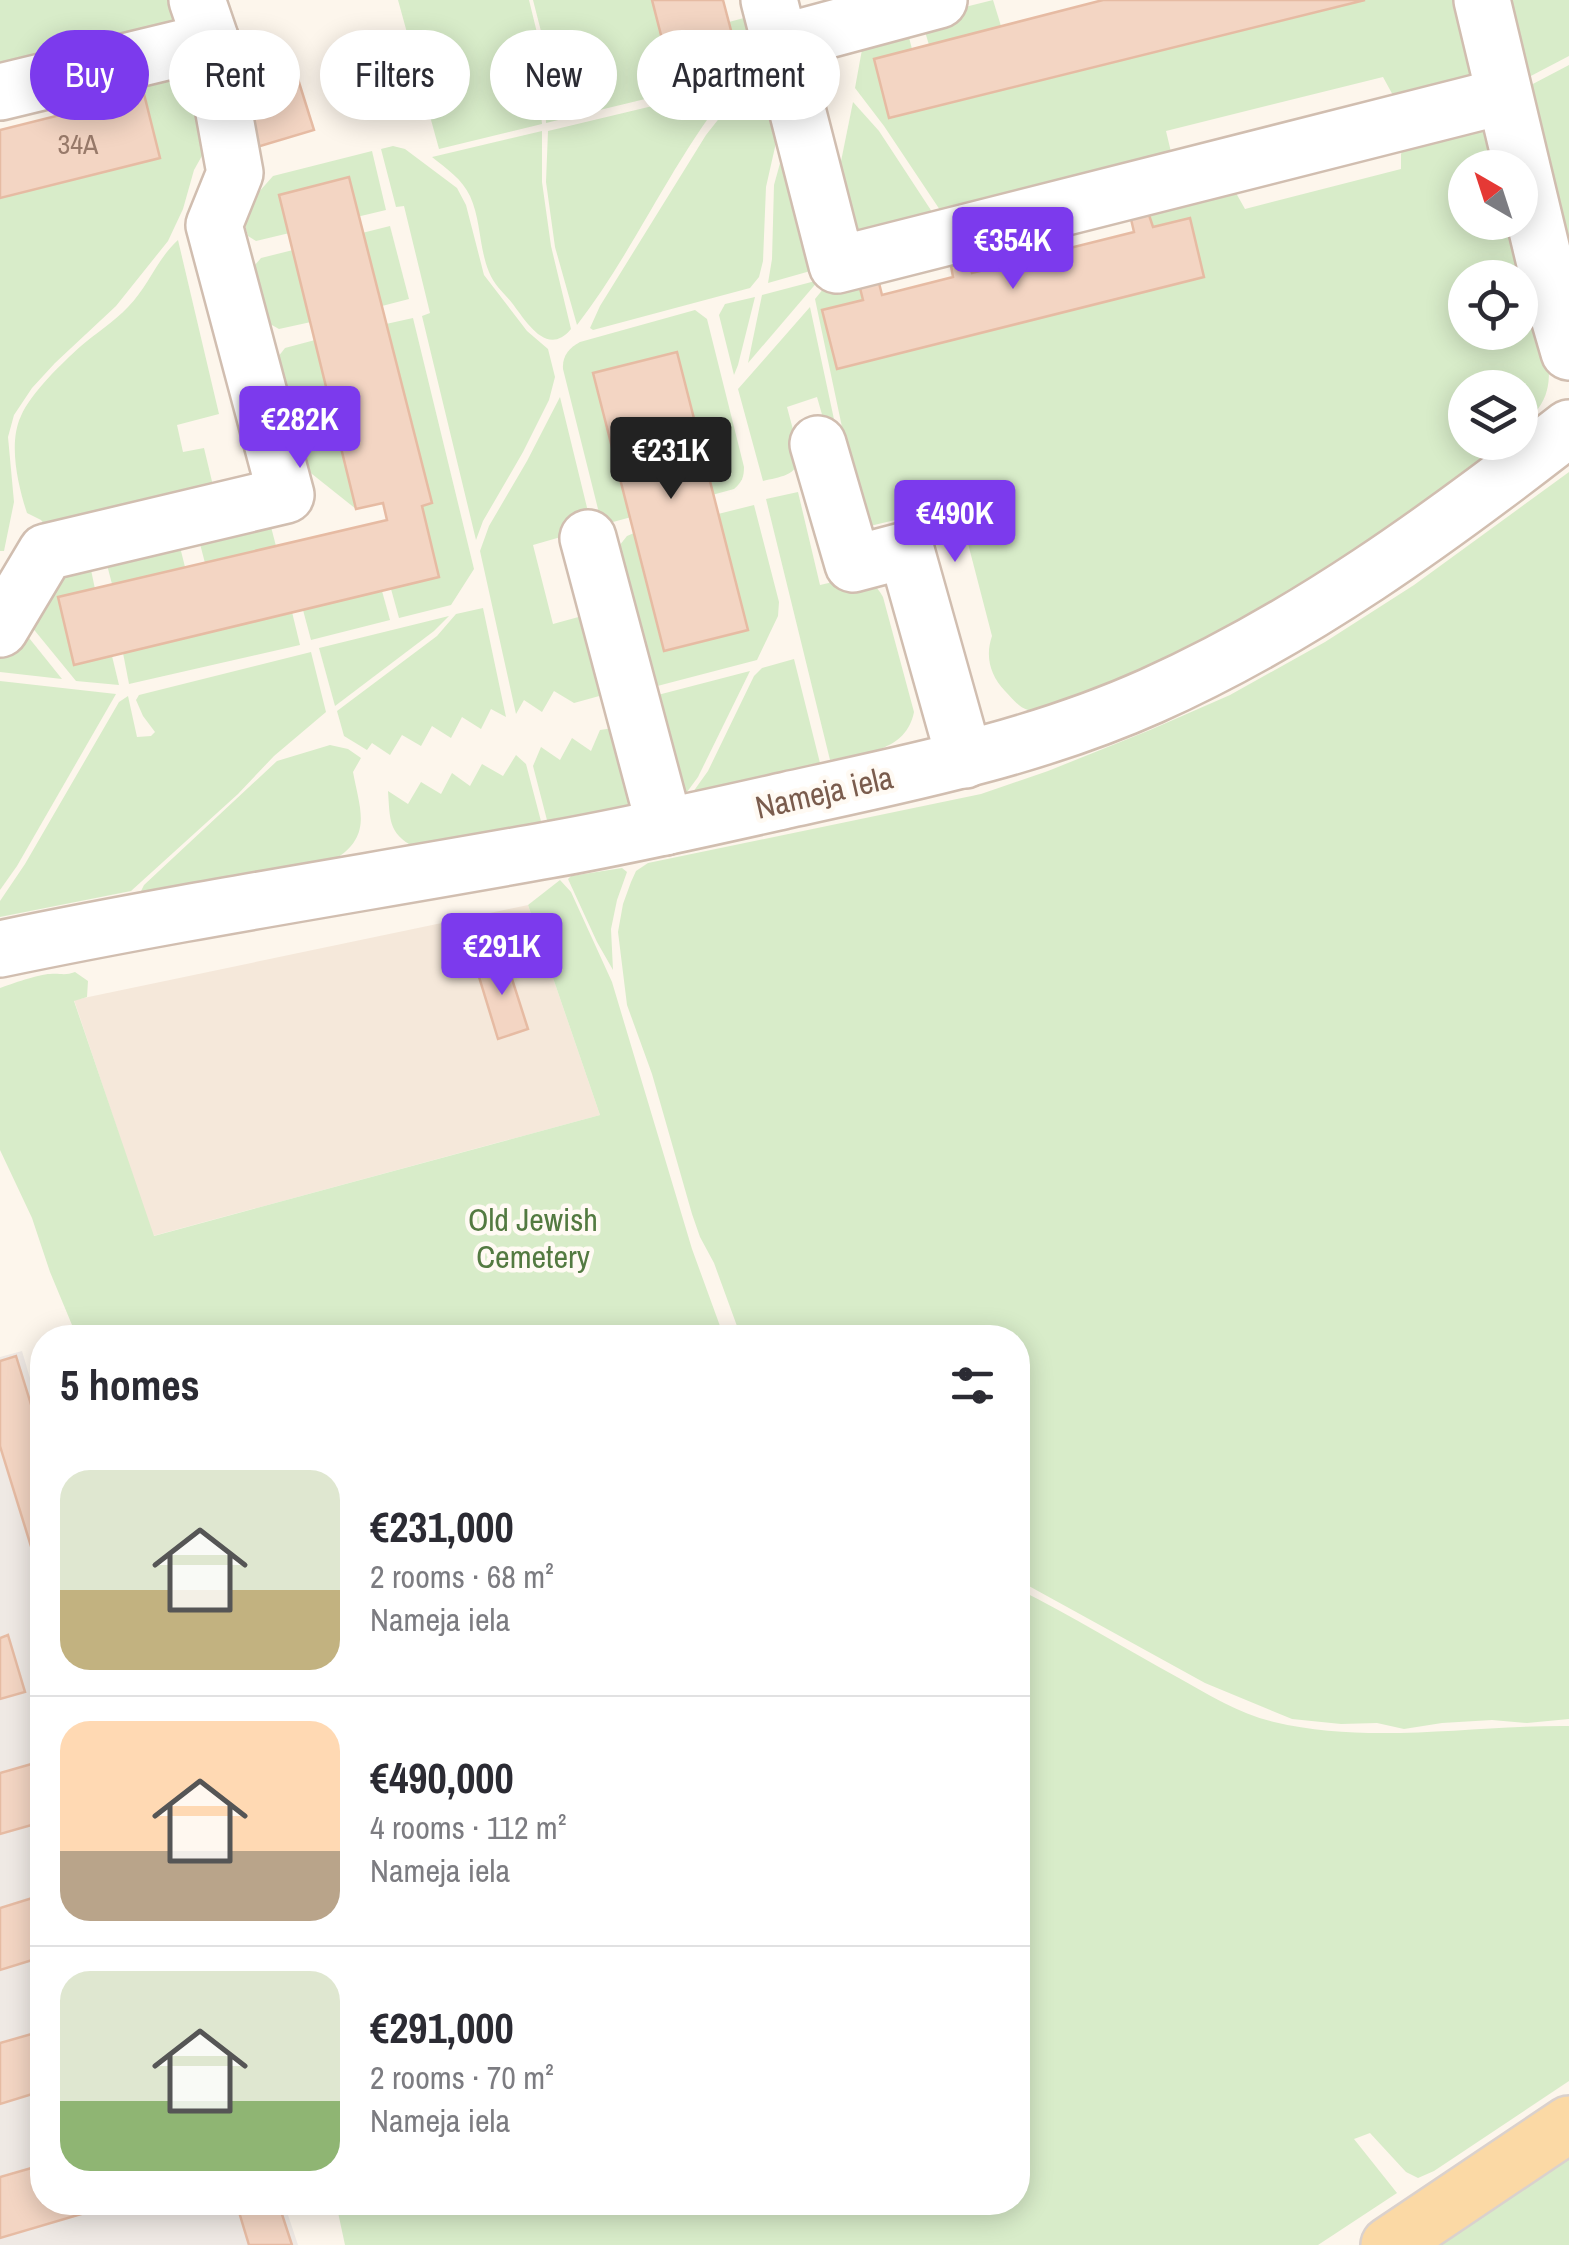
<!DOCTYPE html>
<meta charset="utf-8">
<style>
:root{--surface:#fff;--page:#f2f2f3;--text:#2b2b33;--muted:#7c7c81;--line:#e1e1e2;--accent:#7c3aed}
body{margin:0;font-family:"Archivo Narrow",sans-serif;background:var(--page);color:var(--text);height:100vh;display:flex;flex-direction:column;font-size:38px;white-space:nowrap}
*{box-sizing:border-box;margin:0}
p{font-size:32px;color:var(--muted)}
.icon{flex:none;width:55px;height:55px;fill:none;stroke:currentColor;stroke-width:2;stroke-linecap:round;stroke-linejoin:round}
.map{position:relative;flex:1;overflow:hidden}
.panel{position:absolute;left:30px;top:1325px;width:1000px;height:890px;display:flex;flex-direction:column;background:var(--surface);border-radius:40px;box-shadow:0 5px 25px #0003}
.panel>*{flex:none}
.top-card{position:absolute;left:30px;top:30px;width:1000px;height:90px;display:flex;gap:20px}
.needle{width:65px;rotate:321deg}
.controls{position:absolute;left:1448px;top:150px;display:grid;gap:20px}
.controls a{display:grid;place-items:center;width:90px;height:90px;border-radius:50%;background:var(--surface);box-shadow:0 5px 25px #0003;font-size:50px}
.price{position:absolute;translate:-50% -85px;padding:0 22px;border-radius:10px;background:var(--accent);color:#fff;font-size:32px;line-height:65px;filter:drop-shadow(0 2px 5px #0008)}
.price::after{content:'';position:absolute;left:50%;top:60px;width:30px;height:22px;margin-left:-15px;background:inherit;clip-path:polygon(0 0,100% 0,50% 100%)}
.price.active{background:#222;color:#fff}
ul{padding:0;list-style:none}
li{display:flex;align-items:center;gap:30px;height:250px;padding:0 30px}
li+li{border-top:2px solid var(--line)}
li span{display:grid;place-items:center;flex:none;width:280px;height:200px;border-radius:30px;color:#555}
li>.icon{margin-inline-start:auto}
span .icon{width:120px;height:120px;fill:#fffc;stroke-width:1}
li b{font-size:42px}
h2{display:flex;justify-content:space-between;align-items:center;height:120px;padding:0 30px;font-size:42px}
.chip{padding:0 35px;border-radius:45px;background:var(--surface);box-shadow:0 5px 25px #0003;font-size:35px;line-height:90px}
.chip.active{background:var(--accent);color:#fff}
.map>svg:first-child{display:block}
.residential{fill:#f5e8da}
.industrial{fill:#efe9e4}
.green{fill:#d8ecc9;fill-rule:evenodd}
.building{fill:#f3d5c3;stroke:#e6bba3;stroke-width:2.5}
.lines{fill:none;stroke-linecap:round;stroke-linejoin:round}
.minor-casing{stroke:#d1beb0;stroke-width:60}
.major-casing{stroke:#dad1cd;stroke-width:60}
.minor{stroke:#fff;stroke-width:55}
.major{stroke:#fbd9a5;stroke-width:55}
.labels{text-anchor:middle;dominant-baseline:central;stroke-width:9;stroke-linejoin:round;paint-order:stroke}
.number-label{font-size:28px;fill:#987a6a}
.street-label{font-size:32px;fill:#7a5c4d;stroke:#fffaf3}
.park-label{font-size:32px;fill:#537a41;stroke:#fffaf3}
</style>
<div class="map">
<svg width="1569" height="2245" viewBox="0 0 1569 2245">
<rect width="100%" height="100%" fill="#fdf6ec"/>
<polygon class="residential" points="528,905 600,1115 153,1236 74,1000"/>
<polygon class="industrial" points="22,1351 42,1419 42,2202 284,2203 298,2245 0,2245 0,1357"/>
<g class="green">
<polygon points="0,0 177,0 183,23 0,82"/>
<polygon points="398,0 529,0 539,41 540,104 542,124 439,149"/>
<polygon points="533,0 652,0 672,74 737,57 729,22 755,15 769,69 546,123 544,43"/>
<polygon points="993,0 1001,26 929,45 921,18"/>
<polygon points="1365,0 1465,0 1482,74 1395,99 1383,77 1166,131 1171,152 946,219 884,126 855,88 865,33 905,22 912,49 874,60 889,118"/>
<polygon points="1503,0 1569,0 1569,56 1527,78"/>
<polygon points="188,57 208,145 194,170 183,209 168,241 116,306 55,363 32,388 14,415 8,437 14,502 4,551 0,551 0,198 159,158 144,94 107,103 100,77"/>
<polygon points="1569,65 1569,299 1529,86"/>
<polygon points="771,77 782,116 766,187 763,261 759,277 750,288 593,330 590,328 600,306 706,135 747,83"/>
<path d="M732,87C672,160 635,250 577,325L555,247L546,182L548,131Z"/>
<polygon points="853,102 879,131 938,221 847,243 834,196"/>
<path d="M1477,126L1490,135L1502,167L1465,168V222L1516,223C1526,263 1557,353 1547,390C1543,406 1532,417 1520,428V388H1465V442L1501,443C1445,485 1389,530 1330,569C1256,616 1175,658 1093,691C1079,696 1043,713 1028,710C1019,708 1011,697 1005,691C990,675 985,656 992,636L958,505L870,526L829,439L842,427L815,299L833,277L856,272L863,300L822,310L1204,277L1190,218L1153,227L1145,198L1231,190L1236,193L1245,209L1401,169V154L1404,146ZM1465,278H1520V332H1465Z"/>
<path d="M542,131V182L551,246L571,329C547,358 526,321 512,303C504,293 494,285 489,272C479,248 481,220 470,196C462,179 447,169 432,157Z"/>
<polygon points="787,138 821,268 768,283 772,259 774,185"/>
<polygon points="393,146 405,149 457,188 466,205 484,275 527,331 548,349 555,377 549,400 523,452 483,521 476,540 422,316 430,313 404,206 396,207 381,149"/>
<polygon points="372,151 386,210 256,241 248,236 241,212 273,176"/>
<polygon points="390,226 409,299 382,306 362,233"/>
<path d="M178,240L219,414L177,425L183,452L204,448L215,494L49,530L41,520L27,513C18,486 8,443 21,416C31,393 62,363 81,346C96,333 114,322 128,307C148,287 157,259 178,240Z"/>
<polygon points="293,250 311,322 279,329 270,324 255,265 261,258"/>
<polygon points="819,280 748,363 762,295"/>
<polygon points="755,297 738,365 734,375 719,315 725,304"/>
<path d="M810,307L835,424L827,432L817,397L787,407L800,456C798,476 779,477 763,481L738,389Z"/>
<path d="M695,310L707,319L744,467C744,477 742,482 734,489L602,525L563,369C562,356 569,348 580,342Z"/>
<polygon points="413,318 474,569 451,605 399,618 391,589 439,577 422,506 431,503 386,324"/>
<polygon points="315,340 333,413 304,420 293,415 278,357 285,348"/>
<polygon points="560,397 592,528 533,545 553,624 593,613 603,695 574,703 554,691 542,712 524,700 516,714 480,551 489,526 527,461"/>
<polygon points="337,429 356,509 307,470 301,447 308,437"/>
<polygon points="1569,472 1569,1719 1527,1723 1492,1720 1442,1723 1404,1729 1377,1723 1341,1724 1292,1719 1205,1683 1018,1580 1018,1338 741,1337 714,1263 700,1237 692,1214 652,1074 627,1005 618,932 623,904 631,882 636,871 648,863 981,794 1048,771 1150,730 1230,695 1325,642 1414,585"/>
<path d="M798,492L820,585C844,580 869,570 883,597L914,712C906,752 864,753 830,760L766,499Z"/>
<polygon points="754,505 779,602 778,616 757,660 642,690 615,551 627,536 634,533 665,651 747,630 718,514"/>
<polygon points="270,523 276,546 205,563 199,540"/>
<polygon points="179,543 185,567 112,584 106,561"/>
<polygon points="90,565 95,589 74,665 112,656 119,685 76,681 22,615 40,584"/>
<polygon points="382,591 390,620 311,640 303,610"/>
<polygon points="483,608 506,717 491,709 481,729 462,717 451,738 432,726 421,746 402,735 390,755 372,743 367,750 344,736 337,711 437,636 456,614"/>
<polygon points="292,612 300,645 129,684 123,653"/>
<polygon points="449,616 434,631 335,706 319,648"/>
<polygon points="17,623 62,679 0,672 0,652"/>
<polygon points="311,652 326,712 274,756 238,794 131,891 0,917 0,901 25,864 119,702 128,696 137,737 151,736 155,732 143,716 136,700 139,695"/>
<polygon points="794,659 820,763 693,792 708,771 754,676 762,668"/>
<polygon points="750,671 698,777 687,792 679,792 650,697"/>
<polygon points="0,681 116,694 17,866 0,890"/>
<polygon points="613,728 632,804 548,824 533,766 541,747 560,760 572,738 591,751 600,730"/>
<path d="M330,745L348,749L361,758L353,772C360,810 373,836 334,860L142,893L141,891L144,885L277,761Z"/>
<path d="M516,755L526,764L542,825L414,847C388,833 390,819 388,791L408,804L421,782L441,794L452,773L470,786L482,764L503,776Z"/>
<polygon points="622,868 627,872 617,900 611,929 613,970 597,942 568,879 571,876"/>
<path d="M560,880L571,892L612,982L692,1249L724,1337H77L50,1272L32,1218L0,1150V988C11,984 39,974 50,974C60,973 65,976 75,972L88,981L87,997L74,1001L154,1236L600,1115L528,905Z"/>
<path d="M1018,1589C1072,1616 1124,1648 1177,1677C1207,1694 1240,1714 1274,1722C1371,1745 1471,1725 1569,1726V2081L1434,2171L1418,2178L1406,2172L1370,2133L1354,2139L1397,2193L1318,2245H345L336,2203L1018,2202Z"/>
<polygon points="1569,2124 1569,2245 1389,2245"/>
</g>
<g class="building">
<polygon points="652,0 723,0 738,57 671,74"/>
<polygon points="1103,0 1365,0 889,118 874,59"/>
<polygon points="297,76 314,130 257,147 240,94"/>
<polygon points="144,94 160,158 0,198 0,130"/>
<polygon points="349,177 432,503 422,506 439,577 74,665 58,597 387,520 383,503 356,509 279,195"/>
<polygon points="1149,215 1153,227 1190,218 1204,277 837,369 822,310 863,300 860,288 879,283 882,295 953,277 951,266 969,261 972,273 1043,255 1040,242 1059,237 1062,250 1134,232 1131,219"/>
<polygon points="677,352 748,630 664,651 593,373"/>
<polygon points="505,957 528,1029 498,1039 476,967"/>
<polygon points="16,1356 42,1440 42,1582 0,1446 0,1361"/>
<polygon points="8,1635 25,1692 0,1699 0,1638"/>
<polygon points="42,1761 42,1822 0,1834 0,1773"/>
<polygon points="42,1895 42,1957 0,1970 0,1908"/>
<polygon points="42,2031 42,2091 0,2104 0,2043"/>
<polygon points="42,2165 42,2202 122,2202 0,2238 0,2177"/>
<polygon points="236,2202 278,2202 292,2245 249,2245"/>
</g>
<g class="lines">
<g class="minor-casing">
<g id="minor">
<polyline points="769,0 837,265 1504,96"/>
<polyline points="1482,0 1553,297 1569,352"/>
<polyline points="779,43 939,0"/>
<polyline points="0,92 211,41"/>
<polyline points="818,444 853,564 906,550 965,760"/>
<polyline points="588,538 665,827"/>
<polyline points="0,629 46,552 286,495 214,225 235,173 211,41 197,0"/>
<path d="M0,949C182,911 365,883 548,850C628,836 707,818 787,800C910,773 1035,748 1151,696C1303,628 1438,530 1569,428"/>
</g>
</g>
<g class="major-casing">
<polyline id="major" points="1389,2245 1569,2124"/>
</g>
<use href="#minor" class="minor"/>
<use href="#major" class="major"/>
</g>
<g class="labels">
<g class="number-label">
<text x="78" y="144">34A</text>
</g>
<g class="street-label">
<text transform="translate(824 792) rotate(-13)">Nameja iela</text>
</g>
<g class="park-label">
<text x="533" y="1219">Old Jewish<tspan x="533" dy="37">Cemetery</tspan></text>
</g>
</g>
</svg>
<div class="controls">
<a><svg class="needle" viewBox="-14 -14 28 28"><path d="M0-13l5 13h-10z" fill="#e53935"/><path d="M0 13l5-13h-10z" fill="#7c7c81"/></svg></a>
<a><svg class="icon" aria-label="locate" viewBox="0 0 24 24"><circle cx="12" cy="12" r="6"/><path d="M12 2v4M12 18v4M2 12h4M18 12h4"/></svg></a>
<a><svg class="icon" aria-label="layers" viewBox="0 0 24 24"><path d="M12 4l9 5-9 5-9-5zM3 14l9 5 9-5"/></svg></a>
</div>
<b class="price" style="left:1013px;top:292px">€354K</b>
<b class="price" style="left:300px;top:471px">€282K</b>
<b class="price active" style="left:671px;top:502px">€231K</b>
<b class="price" style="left:955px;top:565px">€490K</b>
<b class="price" style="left:502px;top:998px">€291K</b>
<div class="top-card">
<a class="chip active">Buy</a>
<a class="chip">Rent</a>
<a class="chip">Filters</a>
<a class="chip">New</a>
<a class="chip">Apartment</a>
</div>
<section class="panel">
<h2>5 homes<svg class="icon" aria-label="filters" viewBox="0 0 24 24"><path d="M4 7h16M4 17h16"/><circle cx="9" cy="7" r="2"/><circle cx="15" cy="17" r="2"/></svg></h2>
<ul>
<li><span style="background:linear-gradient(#dfe7d0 60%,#c2b280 0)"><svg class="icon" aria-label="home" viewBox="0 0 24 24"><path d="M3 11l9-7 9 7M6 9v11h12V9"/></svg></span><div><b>€231,000</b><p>2 rooms · 68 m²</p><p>Nameja iela</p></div></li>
<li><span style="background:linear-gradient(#ffd9b3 65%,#b9a48a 0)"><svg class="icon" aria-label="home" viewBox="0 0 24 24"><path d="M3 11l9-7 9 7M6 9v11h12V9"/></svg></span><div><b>€490,000</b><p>4 rooms · 112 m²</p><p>Nameja iela</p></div></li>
<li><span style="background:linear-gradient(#dfe7d0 65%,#8fb573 0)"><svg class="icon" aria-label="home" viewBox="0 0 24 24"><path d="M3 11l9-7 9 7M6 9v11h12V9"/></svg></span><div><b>€291,000</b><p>2 rooms · 70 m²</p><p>Nameja iela</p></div></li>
</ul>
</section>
</div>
